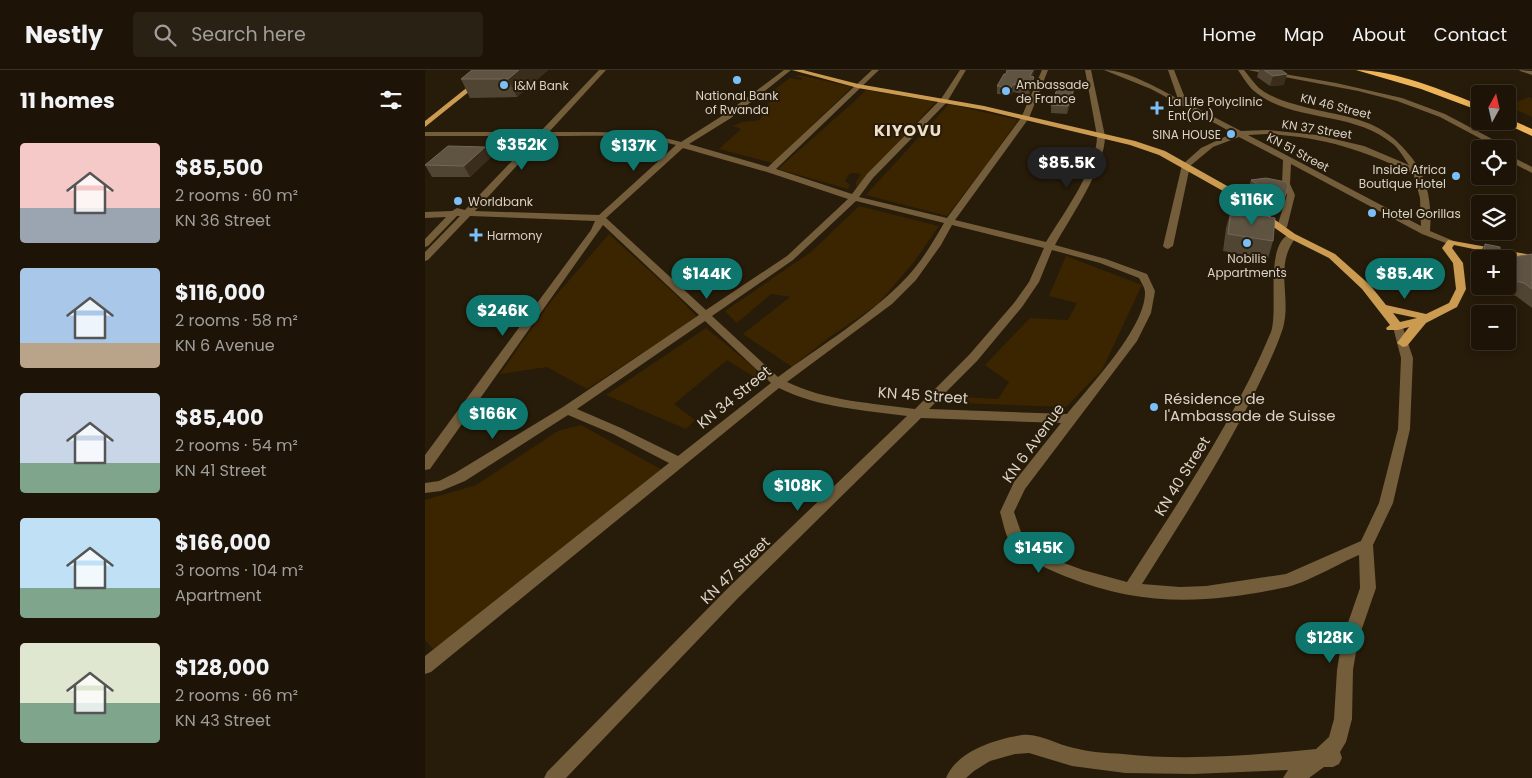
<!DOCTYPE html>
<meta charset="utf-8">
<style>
:root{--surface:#1d1407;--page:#2a2115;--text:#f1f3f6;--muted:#a09e9b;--line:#3b3328;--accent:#0f766e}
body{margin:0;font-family:Poppins,sans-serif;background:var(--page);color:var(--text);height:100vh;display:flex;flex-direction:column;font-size:19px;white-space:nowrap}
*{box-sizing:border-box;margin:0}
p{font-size:16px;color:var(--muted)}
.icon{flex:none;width:28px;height:28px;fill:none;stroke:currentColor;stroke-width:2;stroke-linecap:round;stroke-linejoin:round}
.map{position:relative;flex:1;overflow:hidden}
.sheet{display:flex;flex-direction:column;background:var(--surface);width:425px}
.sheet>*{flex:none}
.needle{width:32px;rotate:8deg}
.tools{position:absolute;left:1046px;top:15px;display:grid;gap:10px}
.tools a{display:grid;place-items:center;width:45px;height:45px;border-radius:5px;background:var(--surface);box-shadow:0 2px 8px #0003,0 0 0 1px var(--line);font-size:25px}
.price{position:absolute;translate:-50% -42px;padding:0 11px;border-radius:18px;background:var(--accent);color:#fff;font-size:16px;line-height:32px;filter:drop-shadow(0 1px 2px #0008)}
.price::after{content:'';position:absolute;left:50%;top:30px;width:15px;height:11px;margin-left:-8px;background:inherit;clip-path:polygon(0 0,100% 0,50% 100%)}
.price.on{background:#222;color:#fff}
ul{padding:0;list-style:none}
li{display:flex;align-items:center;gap:15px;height:125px;padding:0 20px}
li span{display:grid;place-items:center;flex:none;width:140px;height:100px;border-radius:5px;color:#555}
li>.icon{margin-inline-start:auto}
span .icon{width:60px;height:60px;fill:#fffc;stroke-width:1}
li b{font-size:21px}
h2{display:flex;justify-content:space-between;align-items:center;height:60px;padding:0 20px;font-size:21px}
header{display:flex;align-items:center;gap:30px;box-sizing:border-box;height:70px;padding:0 25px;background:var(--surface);border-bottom:1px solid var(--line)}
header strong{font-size:24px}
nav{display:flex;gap:28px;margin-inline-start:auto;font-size:18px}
.search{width:350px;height:45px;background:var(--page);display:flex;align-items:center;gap:12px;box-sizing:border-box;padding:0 18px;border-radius:5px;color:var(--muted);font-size:19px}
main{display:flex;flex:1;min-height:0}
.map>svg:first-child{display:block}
.green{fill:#3b2500}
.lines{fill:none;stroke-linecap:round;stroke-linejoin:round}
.minor{fill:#735d3b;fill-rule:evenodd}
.major{fill:#cb9b51;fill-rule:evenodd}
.highway{fill:#eeb459;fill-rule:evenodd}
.wall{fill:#504432}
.shaded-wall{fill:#3a2d1b}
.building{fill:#5f5342;stroke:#736757}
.poi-dot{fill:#7abff8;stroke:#271b09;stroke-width:2}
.labels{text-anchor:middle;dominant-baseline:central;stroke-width:4;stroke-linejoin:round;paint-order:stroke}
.far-poi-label{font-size:12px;fill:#dbd3c8;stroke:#271b09;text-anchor:start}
.far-street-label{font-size:12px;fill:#dbd3c8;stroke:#271b09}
.street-label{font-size:15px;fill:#dbd3c8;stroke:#271b09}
.poi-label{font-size:15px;fill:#dbd3c8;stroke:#271b09;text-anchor:start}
.far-district-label{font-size:16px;font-weight:bold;letter-spacing:1px;fill:#efdfc8;stroke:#271b09}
</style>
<header>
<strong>Nestly</strong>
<div class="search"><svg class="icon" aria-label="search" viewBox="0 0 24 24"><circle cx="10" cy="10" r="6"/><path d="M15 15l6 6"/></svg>Search here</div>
<nav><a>Home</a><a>Map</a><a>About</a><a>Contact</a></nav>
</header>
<main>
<section class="sheet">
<h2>11 homes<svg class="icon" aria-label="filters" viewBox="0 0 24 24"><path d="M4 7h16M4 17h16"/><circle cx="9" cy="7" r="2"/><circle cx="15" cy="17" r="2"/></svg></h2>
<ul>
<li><span style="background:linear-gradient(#f6c9c9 65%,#9aa5b1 0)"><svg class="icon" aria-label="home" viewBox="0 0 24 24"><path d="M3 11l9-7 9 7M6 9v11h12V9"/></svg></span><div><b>$85,500</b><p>2 rooms · 60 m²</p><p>KN 36 Street</p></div></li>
<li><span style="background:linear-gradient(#a9c7e8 75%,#b9a48a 0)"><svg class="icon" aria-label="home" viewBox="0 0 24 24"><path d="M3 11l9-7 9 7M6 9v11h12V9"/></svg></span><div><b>$116,000</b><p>2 rooms · 58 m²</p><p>KN 6 Avenue</p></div></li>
<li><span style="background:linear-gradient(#c9d6e8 70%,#7fa58c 0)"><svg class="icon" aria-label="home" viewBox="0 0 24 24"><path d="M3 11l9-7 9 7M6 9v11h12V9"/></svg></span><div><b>$85,400</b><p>2 rooms · 54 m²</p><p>KN 41 Street</p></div></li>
<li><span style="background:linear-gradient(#bfe0f5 70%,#7fa58c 0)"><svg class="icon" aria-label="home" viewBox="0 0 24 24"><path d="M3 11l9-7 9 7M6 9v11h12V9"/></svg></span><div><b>$166,000</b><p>3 rooms · 104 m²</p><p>Apartment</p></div></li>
<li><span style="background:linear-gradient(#dfe7d0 60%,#7fa58c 0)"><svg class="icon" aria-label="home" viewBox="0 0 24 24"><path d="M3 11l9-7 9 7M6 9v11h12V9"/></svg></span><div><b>$128,000</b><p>2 rooms · 66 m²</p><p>KN 43 Street</p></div></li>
</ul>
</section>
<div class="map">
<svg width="1107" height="708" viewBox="0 0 1107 708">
<rect width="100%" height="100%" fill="#271b09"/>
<g class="green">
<polygon points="374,5 427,17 348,93 294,79 316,59 308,56 317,52 335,50 343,33 356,27 342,25 365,8 376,10 377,8 370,6"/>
<polygon points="441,20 511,32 487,57 478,56 475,61 482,63 431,118 431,112 436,104 427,103 423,105 420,111 425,115 423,119 353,99 431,30"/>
<polygon points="1104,27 1107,29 1107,47 1083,36"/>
<polygon points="524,34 593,50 561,95 522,146 441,125"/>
<polygon points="434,136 514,156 489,192 453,234 402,269 367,297 318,264 365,227 346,224 312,253 300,241 386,182"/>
<polygon points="184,164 250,224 272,247 162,319 122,297 75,304 127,230"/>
<polygon points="641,186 717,215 677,300 641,337 534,333 540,327 573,329 584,312 560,295 605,248 643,250 652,233 624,226"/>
<polygon points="281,258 331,299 331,308 302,290 249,334 270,350 261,359 181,325"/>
<polygon points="156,355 239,401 10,581 0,570 0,430 51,415 133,361"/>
</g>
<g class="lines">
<g class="minor">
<path d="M174,0H181L124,62C168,62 213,60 256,72L300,44L359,0H366L306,48L264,74L343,97L447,0H454L351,99L427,124L442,104L516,29L535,0H541L522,32L448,108L434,127L522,148L596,48L617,0H623L604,48L530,150L621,172C638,144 672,98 672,66L660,0H666L680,66C680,98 646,146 630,175L681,189L722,204L730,221L726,243L712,271L600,419L589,442L597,465L628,489L658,500L702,512C754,431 809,351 846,262C854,239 838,172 867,163L872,166C848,195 867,226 858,258C851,280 839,303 829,324C796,390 756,452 717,514L755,517L781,516L861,504L936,471L954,433L973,359L976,288L968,257L969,255H977L988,288L985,359L968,433L948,475L951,518L933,570L928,600L927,649L921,672L915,682L917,688L914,694L908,697H899L884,708H858L863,700L768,704L700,703L647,696L604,683L590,684L565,691L549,701L541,708H521C532,681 570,669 597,665C615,663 632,675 649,678C664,682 681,683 698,684C761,691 828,685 891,679L904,667L909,649L912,600L917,570L935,518L934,485C913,494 883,512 862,517C784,534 717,537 642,507C622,499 602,490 587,474C580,467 578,451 575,442L589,412L636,353L496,348L314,527L141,708H119L122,702L304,517L482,346C439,340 394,338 354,318L6,602L0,604V586L244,393L188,364L143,345L40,411L16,421L0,423V413L14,411L30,403L138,337L274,245L178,155L5,399L0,400V385L166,160L170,151L45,146L3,190L0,191V182L35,146H32L3,176L0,177V169L21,147L0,148V142L27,141L32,138L40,140L111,66H0V62H115ZM119,66C163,66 209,63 251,75L174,145L50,141ZM258,78L342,102L423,129L362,186L281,240L181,148ZM431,131L519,153C508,172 497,191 482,207C445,246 397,275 353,307L287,246L368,190ZM527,155L619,178L604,212L589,233L544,285L490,339C447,333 401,331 362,312L467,234L491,210L516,175ZM627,180L675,193L714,208C716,212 720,218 720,222C721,257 664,317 642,344L504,339L552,291L597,237L614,212ZM280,251L346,313L253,386L196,358L152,339Z"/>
<path d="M679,0C702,0 733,18 753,29L743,0H749L762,33L816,61L842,60L892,65L939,76L984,95C979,88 974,79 968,74C928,40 867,53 829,21C823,16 818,7 813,0H819C824,6 829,13 834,18C844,26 857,31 869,34C918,49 953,43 987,88C1003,109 1007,134 1005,161L1031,172L1026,175L997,164L866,94L865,114L870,125L862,157L857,160L854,159L852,157L862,125L857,114L858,90L814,67L788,77L765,96L748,176L743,179L740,178L738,176L757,95L776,78L808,63L726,19ZM842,64C900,67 936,80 988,103L995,128L996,156L823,65Z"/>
<polygon points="823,0 837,0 911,13 977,28 1020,44 1086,79 1082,81 1082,79 1075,79 1015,47 972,31 933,21"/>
<polygon points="1094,0 1107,1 1107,5 1095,1"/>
<polygon points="1082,84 1107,97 1107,103 1082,90"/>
</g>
<g class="major">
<polygon points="64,0 71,0 0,57 0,51"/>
<path d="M367,0H378L433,14L559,36L710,71L740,81L804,117L870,164L910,184L945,215L961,235L1001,244L1024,233L1031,219L1028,193L1017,178L1023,170L1107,185V191L1029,175L1027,178L1038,193L1041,219L1032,237L1001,253L982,276L978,277L972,273L984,257L973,260H962L961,258L965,255L937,219L904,188L864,168L798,121L734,85L705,75L559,40L433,18ZM968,243L992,248L975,252Z"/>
</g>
<g class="highway">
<path d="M931,0C970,0 1019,21 1055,35V41L996,19Z"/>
<polygon points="1082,48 1107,59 1107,66 1079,53 1078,51 1082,51"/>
</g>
</g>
<g class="wall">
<polygon points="123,0 92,27 45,28 36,9"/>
<polygon points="834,0 856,0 859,15 845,16 832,7"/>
<polygon points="581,4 609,7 609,14 604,25 588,22 586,25 572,24 572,16"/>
<polygon points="649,23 642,44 626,43 626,35"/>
<polygon points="60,77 65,88 45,107 7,107 0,95"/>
<polygon points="826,110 863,116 856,139 851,139 823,119"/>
<polygon points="806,140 848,171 843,189 798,181 801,158"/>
<polygon points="1060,174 1075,182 1089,187 1107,184 1107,238 1091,226 1067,219 1067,216 1082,216 1082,189 1055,189 1055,198 1052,197 1053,186"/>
</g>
<g class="shaded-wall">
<polygon points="94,0 123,0 92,27 83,9"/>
<polygon points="608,0 610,0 605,14 605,6"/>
<polygon points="862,4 859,15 845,16 848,6"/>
<polygon points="609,7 609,14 604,25 605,17"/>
<polygon points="588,14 588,22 586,25 586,18"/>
<polygon points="650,15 649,23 642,44 643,36"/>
<polygon points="60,77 65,88 45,107 39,96"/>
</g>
<g class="building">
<polygon points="47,0 94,0 83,9 36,9"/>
<polygon points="582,0 608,0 605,6 609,7 605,17 588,14 586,18 572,16 579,4 581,4"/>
<polygon points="839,0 856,0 862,4 848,6"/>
<polygon points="634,14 650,15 643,36 626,35"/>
<polygon points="23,76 60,77 39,96 0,95"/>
<polygon points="841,108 861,112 863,116 859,130 853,130 826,110"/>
<polygon points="806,140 850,148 848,171 803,164"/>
<polygon points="1060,174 1075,177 1075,182 1089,187 1107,184 1107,219 1099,213 1082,209 1082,189 1070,189 1070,188 1059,185"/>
</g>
<g class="poi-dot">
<circle cx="312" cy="10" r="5"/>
<circle cx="79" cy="15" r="5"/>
<circle cx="581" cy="21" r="5"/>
<path d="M729.5 30.5h5v5h5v5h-5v5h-5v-5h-5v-5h5z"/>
<circle cx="806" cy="64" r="5"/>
<circle cx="1031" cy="106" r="5"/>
<circle cx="33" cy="131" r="5"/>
<circle cx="947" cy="143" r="5"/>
<path d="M48.5 157.5h5v5h5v5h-5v5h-5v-5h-5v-5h5z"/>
<circle cx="822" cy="173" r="5"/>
<circle cx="729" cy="337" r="5"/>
</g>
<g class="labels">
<g class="far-poi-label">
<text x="591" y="14">Ambassade<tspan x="591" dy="14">de France</tspan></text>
<text x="89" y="15">I&amp;M Bank</text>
<text x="312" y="25" text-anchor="middle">National Bank<tspan x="312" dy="14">of Rwanda</tspan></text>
<text x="743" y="31">La Life Polyclinic<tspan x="743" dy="14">Ent(Orl)</tspan></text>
<text x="796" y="64" text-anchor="end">SINA HOUSE</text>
<text x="1021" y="99" text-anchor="end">Inside Africa<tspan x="1021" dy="14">Boutique Hotel</tspan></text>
<text x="43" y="131">Worldbank</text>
<text x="957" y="143">Hotel Gorillas</text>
<text x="62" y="165">Harmony</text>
<text x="822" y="188" text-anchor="middle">Nobilis<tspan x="822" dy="14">Appartments</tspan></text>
</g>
<g class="far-street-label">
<text transform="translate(911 36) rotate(14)">KN 46 Street</text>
<text transform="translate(892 59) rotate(9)">KN 37 Street</text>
<text transform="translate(873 82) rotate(28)">KN 51 Street</text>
</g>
<g class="street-label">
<text transform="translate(498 325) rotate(4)">KN 45 Street</text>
<text transform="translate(309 327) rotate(-39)">KN 34 Street</text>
<text transform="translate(608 373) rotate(-54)">KN 6 Avenue</text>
<text transform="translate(757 406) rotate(-58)">KN 40 Street</text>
<text transform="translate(310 500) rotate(-44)">KN 47 Street</text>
</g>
<g class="poi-label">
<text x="739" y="328">Résidence de<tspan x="739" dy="17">l'Ambassade de Suisse</tspan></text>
</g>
<g class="far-district-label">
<text x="483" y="60">KIYOVU</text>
</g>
</g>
</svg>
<div class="tools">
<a><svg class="needle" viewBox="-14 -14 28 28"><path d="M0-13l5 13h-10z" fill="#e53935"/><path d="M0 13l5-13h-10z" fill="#a09e9b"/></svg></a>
<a><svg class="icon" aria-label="locate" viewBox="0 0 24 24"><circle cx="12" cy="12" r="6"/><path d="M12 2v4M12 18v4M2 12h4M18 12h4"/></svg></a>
<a><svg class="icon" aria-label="layers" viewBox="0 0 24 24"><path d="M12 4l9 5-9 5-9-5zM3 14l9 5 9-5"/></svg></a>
<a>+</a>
<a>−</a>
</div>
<b class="price" style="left:97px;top:101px">$352K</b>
<b class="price" style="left:209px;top:102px">$137K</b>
<b class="price on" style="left:642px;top:119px">$85.5K</b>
<b class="price" style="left:827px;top:156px">$116K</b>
<b class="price" style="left:282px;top:230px">$144K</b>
<b class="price" style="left:980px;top:230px">$85.4K</b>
<b class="price" style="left:78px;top:267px">$246K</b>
<b class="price" style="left:68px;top:370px">$166K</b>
<b class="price" style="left:373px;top:442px">$108K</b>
<b class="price" style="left:614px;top:504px">$145K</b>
<b class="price" style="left:905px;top:594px">$128K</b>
</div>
</main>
